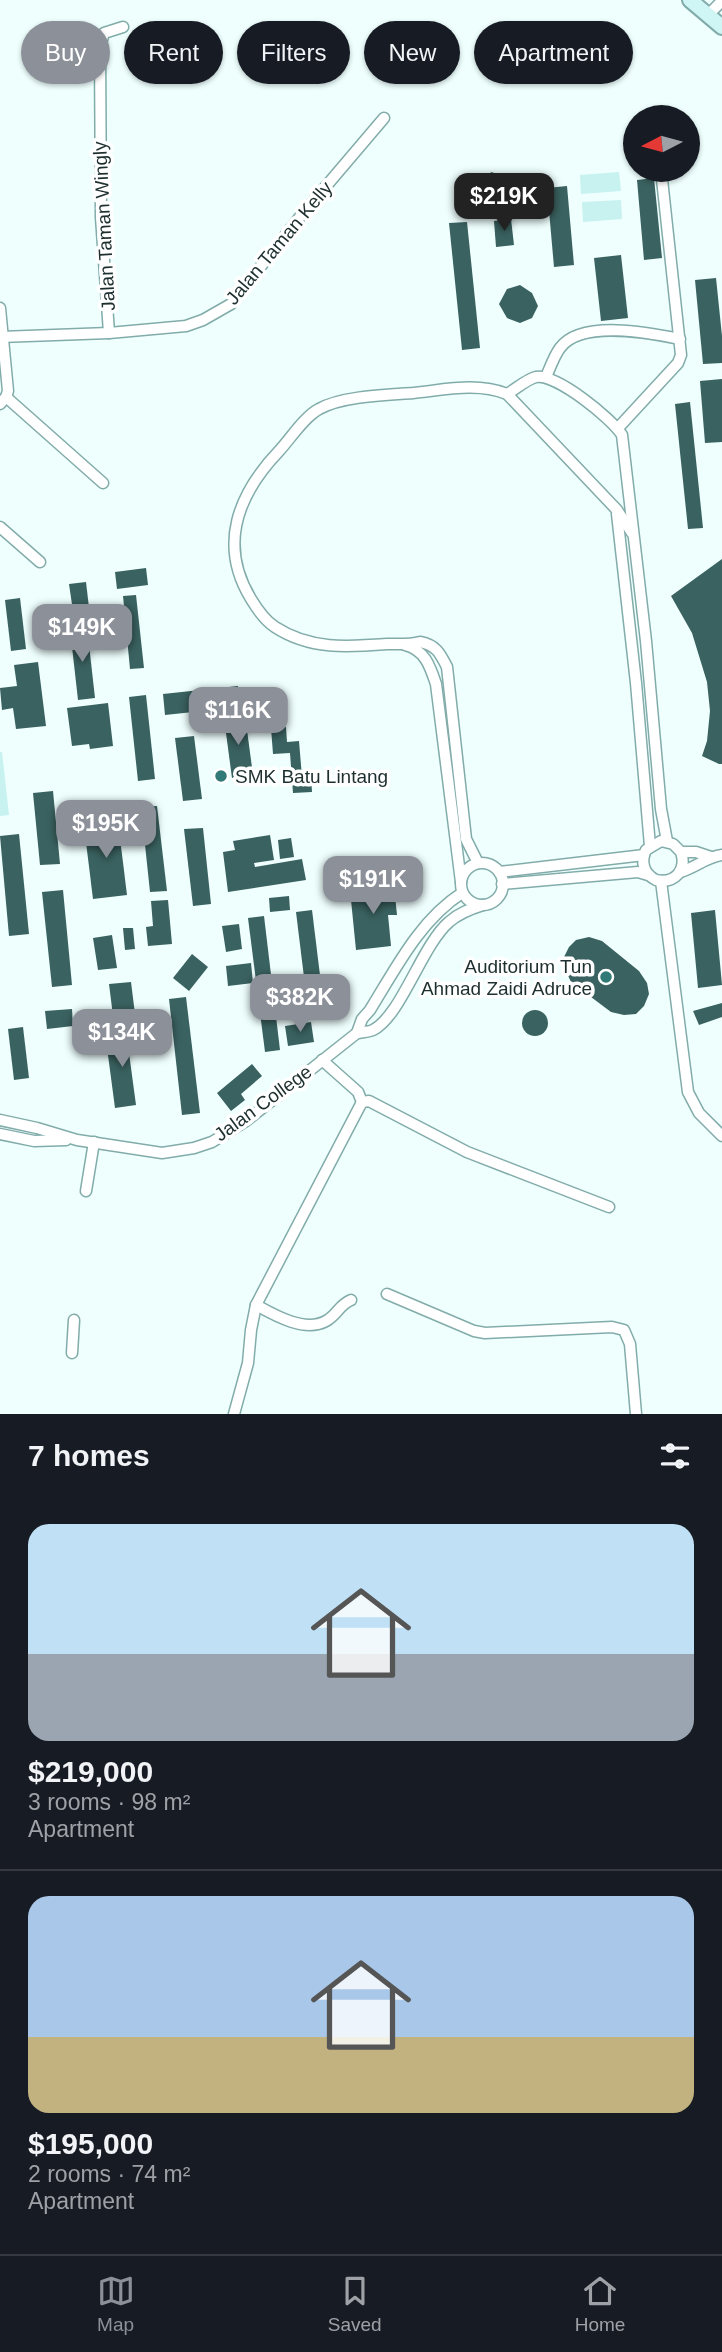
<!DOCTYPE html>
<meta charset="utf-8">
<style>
:root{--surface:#171b24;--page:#20242c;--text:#f1f3f6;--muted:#9ea1a6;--line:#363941;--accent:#8c9099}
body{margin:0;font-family:Arial,sans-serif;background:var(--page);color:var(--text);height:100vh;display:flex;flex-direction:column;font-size:26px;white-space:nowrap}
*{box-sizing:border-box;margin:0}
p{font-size:23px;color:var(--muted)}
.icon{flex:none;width:38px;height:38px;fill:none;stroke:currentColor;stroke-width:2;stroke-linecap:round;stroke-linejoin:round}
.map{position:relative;height:1414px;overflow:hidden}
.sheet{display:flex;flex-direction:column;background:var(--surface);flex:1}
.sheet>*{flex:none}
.guide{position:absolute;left:21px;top:21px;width:681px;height:63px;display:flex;gap:14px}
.needle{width:46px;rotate:264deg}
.tools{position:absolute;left:623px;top:105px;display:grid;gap:14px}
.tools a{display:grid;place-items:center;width:77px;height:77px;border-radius:50%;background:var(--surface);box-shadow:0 2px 5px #0004;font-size:35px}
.price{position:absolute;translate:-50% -60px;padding:0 16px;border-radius:14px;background:var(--accent);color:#fff;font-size:23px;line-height:46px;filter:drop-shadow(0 2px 4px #0008)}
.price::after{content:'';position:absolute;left:50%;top:42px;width:21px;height:16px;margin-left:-10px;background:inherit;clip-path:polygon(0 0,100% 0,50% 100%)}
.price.on{background:#222;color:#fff}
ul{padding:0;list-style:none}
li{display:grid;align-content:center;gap:14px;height:371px;padding:0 28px}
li+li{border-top:2px solid var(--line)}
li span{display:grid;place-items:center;height:217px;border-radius:21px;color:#555}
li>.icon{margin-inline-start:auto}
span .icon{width:126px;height:126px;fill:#fffc;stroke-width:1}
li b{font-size:30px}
h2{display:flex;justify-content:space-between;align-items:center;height:84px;padding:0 28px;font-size:30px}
.tag{padding:0 24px;border-radius:32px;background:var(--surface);box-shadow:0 2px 5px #0004;font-size:24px;line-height:63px}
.tag.on{background:var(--accent);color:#fff}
.menu{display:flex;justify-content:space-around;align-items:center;height:98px;border-top:2px solid var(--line);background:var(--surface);font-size:19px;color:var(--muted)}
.menu a{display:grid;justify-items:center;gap:4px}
.menu .on{color:var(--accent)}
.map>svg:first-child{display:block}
.green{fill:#c7f2f0}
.building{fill:#3a6260}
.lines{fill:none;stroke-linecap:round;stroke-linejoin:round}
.street-casing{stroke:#82acaa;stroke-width:13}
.secondary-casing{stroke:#82acaa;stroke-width:18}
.street{stroke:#fff;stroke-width:10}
.secondary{stroke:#cff5f4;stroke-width:14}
.poi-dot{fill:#317a78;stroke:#fff;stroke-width:2.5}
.labels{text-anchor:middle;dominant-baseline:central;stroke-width:7;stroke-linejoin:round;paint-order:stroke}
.street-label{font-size:19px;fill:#1e2f2f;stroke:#fff}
.poi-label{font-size:19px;fill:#1e2f2f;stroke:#fff;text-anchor:start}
</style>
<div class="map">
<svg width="722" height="1414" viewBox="0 0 722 1414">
<rect width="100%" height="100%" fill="#eefffe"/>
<g class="green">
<polygon points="619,172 621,191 581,194 580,175"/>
<polygon points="621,200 622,219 583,222 582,202"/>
<polygon points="0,752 2,752 9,815 0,816"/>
</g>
<g class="building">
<polygon points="491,172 521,181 507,205 484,184"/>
<polygon points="654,178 662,258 644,260 637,180"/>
<polygon points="567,186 574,265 554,267 547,188"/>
<polygon points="511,219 514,245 496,247 494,221"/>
<polygon points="467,222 480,348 462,350 449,223"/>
<polygon points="621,255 628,318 601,321 594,258"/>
<polygon points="716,278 722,336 722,363 703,364 695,280"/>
<polygon points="520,285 532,293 538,306 532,318 520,323 507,318 499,304 507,289"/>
<polygon points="722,379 722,442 705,443 700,381"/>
<polygon points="690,402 703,528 688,529 675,404"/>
<polygon points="722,559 722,764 719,764 702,756 707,741 710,711 707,682 692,633 671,596"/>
<polygon points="146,568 148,585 117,589 115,572"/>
<polygon points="86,582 90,616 74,618 69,584"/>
<polygon points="136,595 144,668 130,669 123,596"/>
<polygon points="20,598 26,649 11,651 5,600"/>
<polygon points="87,627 95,698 78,700 70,629"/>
<polygon points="38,662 46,726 16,729 13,708 2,710 0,688 17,686 14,665"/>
<polygon points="238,686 240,707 165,715 163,694"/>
<polygon points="146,695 155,779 138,781 129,697"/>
<polygon points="108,703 113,746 90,749 89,744 72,746 67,708"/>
<polygon points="245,715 253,775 232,778 224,718"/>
<polygon points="286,727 287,742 299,741 302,777 311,776 312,792 293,793 290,753 273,754 271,728"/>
<polygon points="194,736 202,799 183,801 175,738"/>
<polygon points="53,791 60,864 40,865 33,793"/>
<polygon points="157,806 167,891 150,892 141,807"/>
<polygon points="118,822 127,895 93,899 84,826"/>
<polygon points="203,828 211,904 193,906 184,829"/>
<polygon points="19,834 29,934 9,936 0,836"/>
<polygon points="270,835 274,860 254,863 255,867 302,859 306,880 228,892 223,852 235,850 233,841"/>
<polygon points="291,838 294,857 280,859 278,840"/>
<polygon points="394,886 397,915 388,915 391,946 356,950 350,890"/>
<polygon points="63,890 72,985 52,987 42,892"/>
<polygon points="289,896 290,910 270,912 269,898"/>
<polygon points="168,900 172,944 148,946 146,927 153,926 151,901"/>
<polygon points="312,910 325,1016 309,1018 296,912"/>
<polygon points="715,910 722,985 698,988 691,913"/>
<polygon points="264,916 280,1050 265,1052 248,918"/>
<polygon points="239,924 242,949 226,952 222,926"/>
<polygon points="123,928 133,928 135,949 125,950"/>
<polygon points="112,935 117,968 98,970 93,938"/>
<polygon points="589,937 602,941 639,971 647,983 649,994 644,1006 636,1014 624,1015 611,1012 571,982 565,969 564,957 569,947 576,940"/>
<polygon points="192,954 208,967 189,991 173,978"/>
<polygon points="251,963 253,983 228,986 226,966"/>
<polygon points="131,982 137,1030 115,1032 109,984"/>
<polygon points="186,997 200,1113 182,1115 169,999"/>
<polygon points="722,1003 722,1017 699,1025 693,1011"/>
<polygon points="72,1009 73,1026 47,1029 45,1011"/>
<circle cx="535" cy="1023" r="13"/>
<polygon points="311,1022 314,1042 288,1046 285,1026"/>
<polygon points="23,1027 29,1078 14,1080 8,1029"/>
<polygon points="139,1036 141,1051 129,1053 136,1105 115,1108 106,1040"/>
<polygon points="252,1064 262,1076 241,1094 245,1100 231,1111 217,1093"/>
</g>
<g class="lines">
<g class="street-casing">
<g id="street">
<polyline points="708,15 722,1"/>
<polyline points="0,308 8,391 6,397 0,404"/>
<polyline points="109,333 186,326 203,320 231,304 299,218 384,118"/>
<polyline points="0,337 109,333 101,217 100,47 104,33 123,27"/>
<path d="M546,377C550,368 554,356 560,348C581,319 651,333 680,339"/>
<path d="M507,394C516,389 527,379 536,377C557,374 611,418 622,435L646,641L661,809L667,841"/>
<polyline points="6,397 103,483"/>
<polyline points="618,428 678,363 681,355 661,170"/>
<polyline points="617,514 636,683 650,846"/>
<polyline points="0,527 40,562"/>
<path d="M405,645C425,650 430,666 436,684L461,882"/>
<path d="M681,852C687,870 675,884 656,880C644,874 640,862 646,850L661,841L673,844L681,852H696L711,857"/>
<path d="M478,863L466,839L447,667C440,653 436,645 420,642C409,645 399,644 388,644C348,647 310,650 275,627C266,621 257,609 251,599C218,545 238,494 279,451C291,438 304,417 319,409C342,396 386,395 413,393C444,390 477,382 507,394L617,510L632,533"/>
<circle cx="482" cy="884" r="21"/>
<polyline points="499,872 644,855"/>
<path d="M680,872C695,868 706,857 722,855"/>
<polyline points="661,881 688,1092 699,1113 722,1136"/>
<polyline points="502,884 638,872 648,875"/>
<path d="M357,1033C362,1032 369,1032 373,1030C401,1016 422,945 449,922C459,913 470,909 483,905"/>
<path d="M357,1033L362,1019L370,1010C396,968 420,920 462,893"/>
<polyline points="322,1060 358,1092 362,1102"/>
<polyline points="362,1102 369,1101 467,1152 609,1207"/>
<polyline points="0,1120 37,1128 77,1140 162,1153 194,1148 212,1142 246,1121 357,1033"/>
<polyline points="0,1134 34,1141 66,1140"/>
<polyline points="86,1191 94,1142"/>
<polyline points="387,1294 474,1331 485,1333 612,1327 624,1330 630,1344 636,1414"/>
<path d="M256,1305C274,1315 305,1333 326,1321C337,1315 339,1305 351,1300"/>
<polyline points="72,1353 74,1320"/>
<polyline points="234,1414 248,1363 251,1330 256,1305 362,1102"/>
</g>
</g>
<g class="secondary-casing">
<polyline id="secondary" points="690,0 722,27"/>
</g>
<use href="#street" class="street"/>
<use href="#secondary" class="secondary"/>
</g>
<g class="poi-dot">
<circle cx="221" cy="776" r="7"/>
<circle cx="606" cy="977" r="7"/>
</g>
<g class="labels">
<g class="street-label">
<text transform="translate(104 226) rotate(-93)">Jalan Taman Wingly</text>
<text transform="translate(279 243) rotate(-50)">Jalan Taman Kelly</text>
<text transform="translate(263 1103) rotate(-36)">Jalan College</text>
</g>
<g class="poi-label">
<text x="235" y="776">SMK Batu Lintang</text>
<text x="592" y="966" text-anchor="end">Auditorium Tun<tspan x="592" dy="22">Ahmad Zaidi Adruce</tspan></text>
</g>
</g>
</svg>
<div class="tools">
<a><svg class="needle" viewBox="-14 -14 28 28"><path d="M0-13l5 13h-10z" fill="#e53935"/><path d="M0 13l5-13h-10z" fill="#9ea1a6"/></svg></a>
</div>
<b class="price on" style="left:504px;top:233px">$219K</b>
<b class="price" style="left:82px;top:664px">$149K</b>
<b class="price" style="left:238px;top:747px">$116K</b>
<b class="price" style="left:106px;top:860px">$195K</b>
<b class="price" style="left:373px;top:916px">$191K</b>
<b class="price" style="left:300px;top:1034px">$382K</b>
<b class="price" style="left:122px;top:1069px">$134K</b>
<div class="guide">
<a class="tag on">Buy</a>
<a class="tag">Rent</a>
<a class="tag">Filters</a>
<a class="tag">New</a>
<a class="tag">Apartment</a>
</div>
</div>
<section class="sheet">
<h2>7 homes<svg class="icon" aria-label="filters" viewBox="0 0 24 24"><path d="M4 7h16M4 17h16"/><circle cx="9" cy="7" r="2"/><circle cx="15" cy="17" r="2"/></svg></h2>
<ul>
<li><span style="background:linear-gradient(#bfe0f5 60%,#9aa5b1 0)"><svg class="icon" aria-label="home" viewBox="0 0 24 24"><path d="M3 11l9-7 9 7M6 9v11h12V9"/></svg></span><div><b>$219,000</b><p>3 rooms · 98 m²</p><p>Apartment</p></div></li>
<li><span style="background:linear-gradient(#a9c7e8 65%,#c2b280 0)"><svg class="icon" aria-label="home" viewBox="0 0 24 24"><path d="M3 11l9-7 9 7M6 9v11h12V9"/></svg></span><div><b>$195,000</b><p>2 rooms · 74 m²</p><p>Apartment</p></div></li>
</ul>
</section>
<nav class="menu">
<a class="on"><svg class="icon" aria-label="map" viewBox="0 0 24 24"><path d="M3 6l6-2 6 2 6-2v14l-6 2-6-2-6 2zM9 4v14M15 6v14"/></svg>Map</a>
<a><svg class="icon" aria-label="saved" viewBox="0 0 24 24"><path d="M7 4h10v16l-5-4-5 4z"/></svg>Saved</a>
<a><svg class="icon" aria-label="home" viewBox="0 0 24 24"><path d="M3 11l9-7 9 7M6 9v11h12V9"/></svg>Home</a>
</nav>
